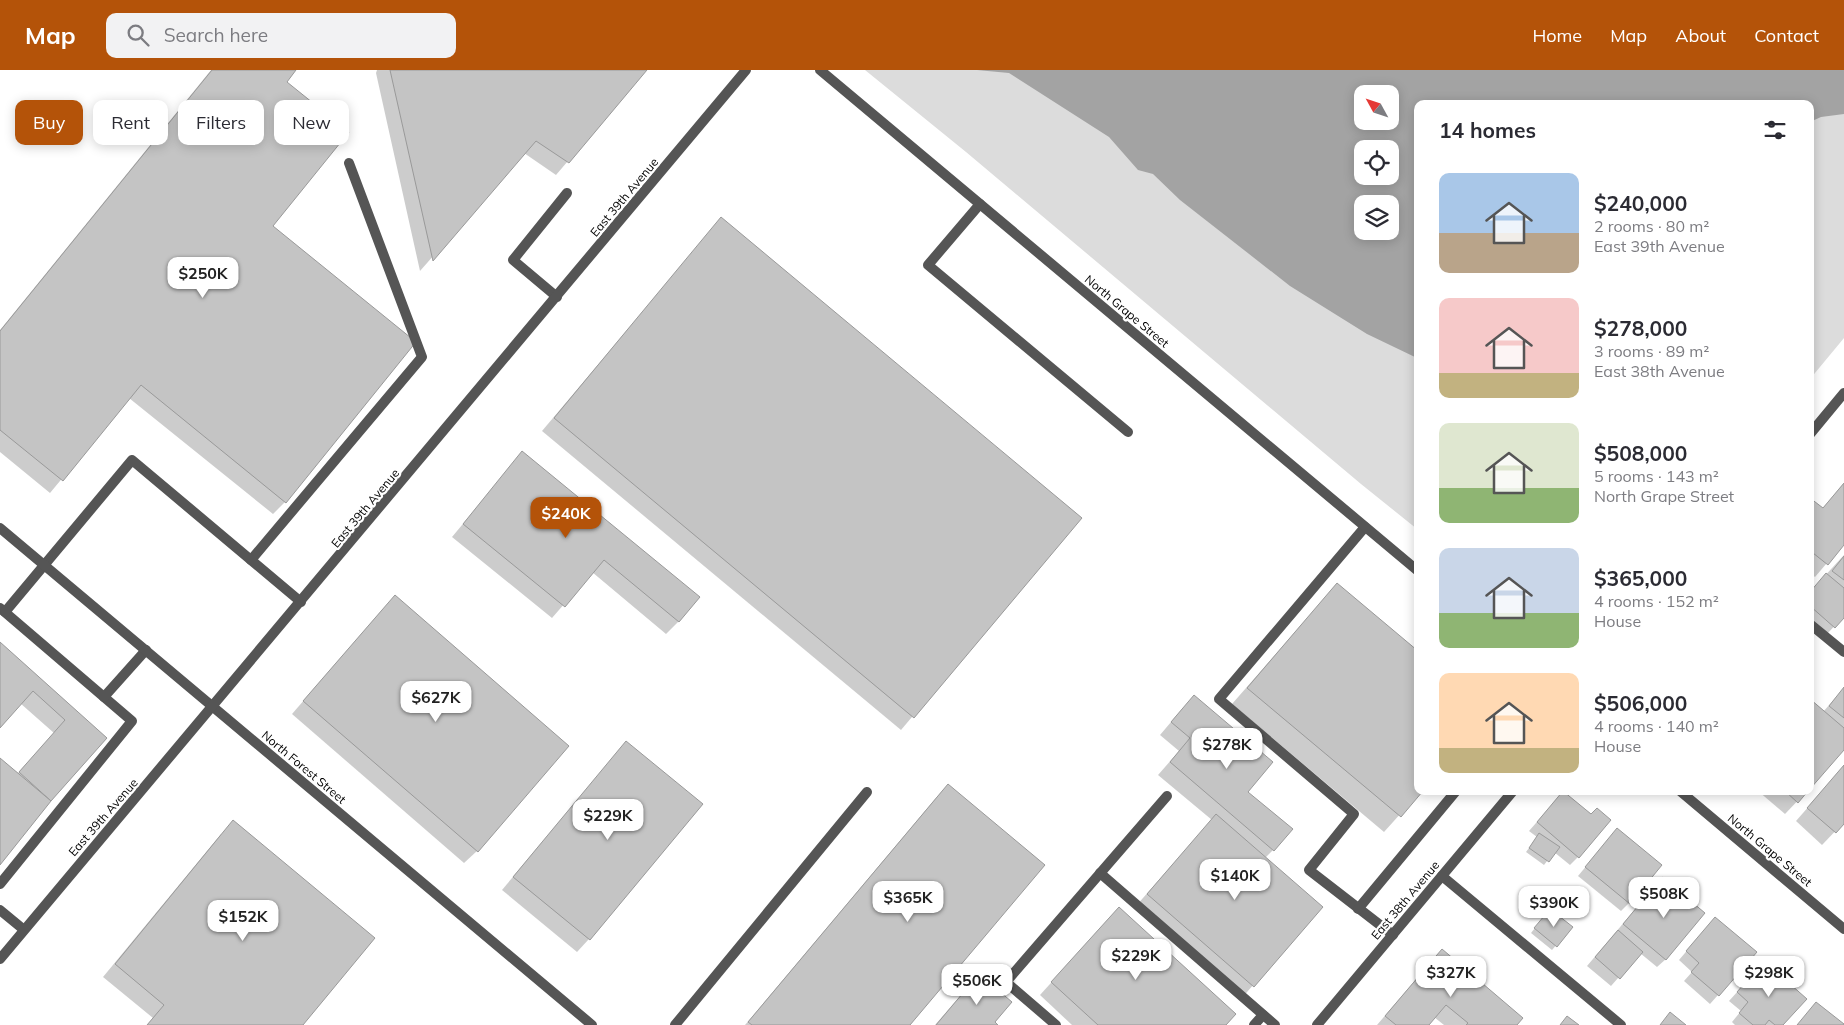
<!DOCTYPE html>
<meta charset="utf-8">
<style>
:root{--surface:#fff;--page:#f2f2f3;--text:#2b2b33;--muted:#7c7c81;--accent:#b45309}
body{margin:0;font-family:Mulish,sans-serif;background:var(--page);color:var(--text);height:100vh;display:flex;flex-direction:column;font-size:19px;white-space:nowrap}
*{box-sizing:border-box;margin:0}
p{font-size:16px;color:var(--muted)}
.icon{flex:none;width:28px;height:28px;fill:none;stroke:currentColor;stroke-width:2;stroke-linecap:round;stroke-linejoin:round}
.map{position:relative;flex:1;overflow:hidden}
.drawer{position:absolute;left:1414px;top:30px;width:400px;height:695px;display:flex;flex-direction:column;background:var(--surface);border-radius:10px;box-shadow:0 2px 12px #0003}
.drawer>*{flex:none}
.hud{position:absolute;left:15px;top:30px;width:475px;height:45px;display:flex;gap:10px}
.needle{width:32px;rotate:310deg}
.tools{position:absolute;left:1354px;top:15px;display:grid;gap:10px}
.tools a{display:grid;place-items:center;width:45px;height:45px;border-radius:10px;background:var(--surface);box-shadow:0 2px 12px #0003;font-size:25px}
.price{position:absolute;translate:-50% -42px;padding:0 11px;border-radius:10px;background:#fff;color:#222;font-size:16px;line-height:32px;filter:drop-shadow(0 1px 2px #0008)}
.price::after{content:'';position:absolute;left:50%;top:30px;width:15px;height:11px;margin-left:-8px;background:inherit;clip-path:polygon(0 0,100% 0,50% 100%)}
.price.on{background:var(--accent);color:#fff}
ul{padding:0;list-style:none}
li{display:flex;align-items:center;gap:15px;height:125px;padding:0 25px}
li span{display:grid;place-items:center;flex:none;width:140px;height:100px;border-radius:10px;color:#555}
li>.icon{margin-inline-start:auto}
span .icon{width:60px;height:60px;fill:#fffc;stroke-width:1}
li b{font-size:21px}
h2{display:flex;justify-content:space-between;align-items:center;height:60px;padding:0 25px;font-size:21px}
.chip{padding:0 18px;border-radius:10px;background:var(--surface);box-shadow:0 2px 12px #0003;font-size:18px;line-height:45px}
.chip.on{background:var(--accent);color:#fff}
header{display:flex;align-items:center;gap:30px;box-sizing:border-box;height:70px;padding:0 25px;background:var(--accent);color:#fff}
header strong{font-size:24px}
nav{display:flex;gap:28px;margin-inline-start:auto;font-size:18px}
.search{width:350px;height:45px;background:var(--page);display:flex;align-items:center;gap:12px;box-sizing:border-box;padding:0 18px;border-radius:10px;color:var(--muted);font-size:19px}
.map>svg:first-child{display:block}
.green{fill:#dcdcdc;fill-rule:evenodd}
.water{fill:#a3a3a3;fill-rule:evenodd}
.shadow{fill:#0003}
.building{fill:#c4c4c4;stroke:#999}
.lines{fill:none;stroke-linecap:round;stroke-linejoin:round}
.service{stroke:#555;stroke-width:10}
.minor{stroke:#555;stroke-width:10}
.tertiary{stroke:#555;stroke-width:10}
.labels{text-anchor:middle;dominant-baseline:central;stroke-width:4.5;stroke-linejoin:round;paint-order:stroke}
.street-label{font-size:12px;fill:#000;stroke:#fff}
</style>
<header>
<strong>Map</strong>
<div class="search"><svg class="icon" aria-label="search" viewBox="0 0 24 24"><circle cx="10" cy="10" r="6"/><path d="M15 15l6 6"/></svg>Search here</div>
<nav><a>Home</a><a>Map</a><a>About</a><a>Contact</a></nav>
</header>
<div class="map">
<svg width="1844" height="955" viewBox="0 0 1844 955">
<rect width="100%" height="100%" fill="#fff"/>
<path class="green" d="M865,0H1844V268L1810,309V34H1418L1417,459L1361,414L966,82ZM1362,24H1390V51H1362ZM1362,79H1390V106H1362ZM1362,134H1390V161H1362Z"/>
<path class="water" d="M977,0H1844V44L1821,47L1810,52V34H1418L1417,288L1367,264L1290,216L1180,130L1153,104L1138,100L1109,67L1009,3ZM1362,24H1390V51H1362ZM1362,79H1390V106H1362ZM1362,134H1390V161H1362Z"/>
<g class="shadow">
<polygon points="211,0 294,0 285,12 271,156 285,432 273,444 129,328 50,423 0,382 0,260"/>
<polygon points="377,0 646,0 556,105 524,83 420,201 376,3"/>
<polygon points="721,149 1080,448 901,660 542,361"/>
<polygon points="522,383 679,551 666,564 592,502 552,548 452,467"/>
<polygon points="1844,413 1844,473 1815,507 1810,503 1810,429 1822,439"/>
<polygon points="1844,485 1844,546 1826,565 1810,551 1810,522"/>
<polygon points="1337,514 1418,721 1421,721 1384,762 1232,634"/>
<polygon points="383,539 477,781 464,793 292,644"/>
<polygon points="0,574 106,668 50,731 0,793 0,690 18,703 54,663 20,633 0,657"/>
<polygon points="1810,577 1814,580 1810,585"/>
<polygon points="1844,618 1844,678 1810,718 1810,631 1823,642"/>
<polygon points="1182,639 1246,722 1273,780 1265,788 1321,837 1241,929 1135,837 1212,750 1158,705 1179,681 1160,665"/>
<polygon points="626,672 589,869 577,882 502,820"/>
<polygon points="1844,696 1844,752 1822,775 1796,751"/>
<polygon points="948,715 909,955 745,955 936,728"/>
<polygon points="1758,721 1807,721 1785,744"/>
<polygon points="1556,730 1591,745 1578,787 1570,795 1554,782 1544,795 1526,782 1537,767 1529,761"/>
<polygon points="1617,759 1629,833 1621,841 1578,806"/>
<polygon points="221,764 302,955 147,955 153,948 103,907"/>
<polygon points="1654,817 1666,889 1657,897 1640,883 1611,916 1587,896"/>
<polygon points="1546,844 1571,858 1552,880 1531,863"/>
<polygon points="1107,851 1224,955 1072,955 1040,925"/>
<polygon points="1707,857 1718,925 1710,934 1684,911 1692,902 1679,890"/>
<polygon points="1430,893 1515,955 1444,955 1434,947 1427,955 1377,955"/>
<polygon points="1756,901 1782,955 1735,955 1732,952 1741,941 1729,931"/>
<polygon points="979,905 996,955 935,955 967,918"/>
</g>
<g class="building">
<polygon points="212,0 296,0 287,12 349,62 273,156 416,272 286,433 141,315 63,411 0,360 0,261"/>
<polygon points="390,0 647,0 569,93 536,71 433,191"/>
<polygon points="721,147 1082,448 914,648 554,348"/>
<polygon points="522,381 700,527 679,552 604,490 565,537 463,454"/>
<polygon points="1844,413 1844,475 1828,495 1813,483 1810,487 1810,428 1823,438"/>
<polygon points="1844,486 1844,510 1832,501"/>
<polygon points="1826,503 1844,518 1844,548 1835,558 1810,536 1810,522"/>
<polygon points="1337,513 1418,581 1418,721 1423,721 1401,747 1247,618"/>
<polygon points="395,525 569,676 478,782 303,631"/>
<polygon points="0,572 107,668 51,731 19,702 65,650 33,621 0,658"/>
<polygon points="1844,617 1844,648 1829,636"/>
<polygon points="1194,625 1273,692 1248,722 1293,759 1274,781 1170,692 1190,668 1171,652"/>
<polygon points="1810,629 1844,658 1844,680 1810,719"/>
<polygon points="626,671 703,734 590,870 513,807"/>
<polygon points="0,688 51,731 0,795"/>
<polygon points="1844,695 1844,754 1836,763 1807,738"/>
<polygon points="948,714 1045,795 910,955 752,955 748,952"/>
<polygon points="1563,721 1591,744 1597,738 1611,750 1579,788 1537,752"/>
<polygon points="1785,721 1808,721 1798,733"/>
<polygon points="1216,744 1323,837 1254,917 1147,824"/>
<polygon points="233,750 375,868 303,955 147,955 164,935 115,894"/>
<polygon points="1617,758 1662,795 1630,834 1585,797"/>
<polygon points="1539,763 1560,777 1549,792 1529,778"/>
<polygon points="1662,807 1705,843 1666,890 1623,854"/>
<polygon points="1119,837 1236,944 1226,955 1098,955 1051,912"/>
<polygon points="1550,839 1573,857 1557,877 1534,858"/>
<polygon points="1715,847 1757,882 1719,926 1691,902 1699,893 1686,881"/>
<polygon points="1618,860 1643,882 1620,909 1595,887"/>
<polygon points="1442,879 1523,948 1517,955 1466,955 1468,953 1446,935 1429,955 1396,955 1385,946"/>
<polygon points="1764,891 1807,929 1783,955 1775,955 1769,950 1765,955 1753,955 1739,943 1748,932 1737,922"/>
<polygon points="979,904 1012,932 995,952 998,955 936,955"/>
<polygon points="1816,932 1844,954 1844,955 1797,955"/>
<polygon points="1670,942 1686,955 1660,955"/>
<polygon points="1567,946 1579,955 1560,955"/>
</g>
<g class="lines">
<g class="service">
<polyline points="980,134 928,195 1128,362"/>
<polyline points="557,227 513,190 567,123"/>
<polyline points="1365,457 1219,629 1354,744 1309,800 1393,865"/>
<polyline points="251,490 422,287 349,93"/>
<polyline points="0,538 132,651 0,814"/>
<polyline points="5,542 132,390 301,532"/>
<polyline points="1810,554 1844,582"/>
<polyline points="104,627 146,580"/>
<polyline points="1100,803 1275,955"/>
<polyline points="1442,806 1621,955"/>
<polyline points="1358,839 1456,721"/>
<polyline points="0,840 23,859"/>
<polyline points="675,955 867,722"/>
<polyline points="1056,955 1006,912 1167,726"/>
<polyline points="1254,955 1263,945"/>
</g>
<g class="minor">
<polyline points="820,0 1418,501"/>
<polyline points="0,458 592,955"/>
<polyline points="1680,721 1844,859"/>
<polyline points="0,889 746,0"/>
</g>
<g class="tertiary">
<polyline points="1810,364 1844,323"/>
<polyline points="1317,955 1513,721"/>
</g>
</g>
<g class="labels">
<g class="street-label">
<text transform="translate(624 127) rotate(-50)">East 39th Avenue</text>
<text transform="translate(1127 241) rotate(40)">North Grape Street</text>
<text transform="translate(365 438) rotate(-50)">East 39th Avenue</text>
<text transform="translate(304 697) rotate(40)">North Forest Street</text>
<text transform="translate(103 747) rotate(-49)">East 39th Avenue</text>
<text transform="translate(1770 780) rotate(40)">North Grape Street</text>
<text transform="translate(1405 830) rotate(-50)">East 38th Avenue</text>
</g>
</g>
</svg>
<div class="tools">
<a><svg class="needle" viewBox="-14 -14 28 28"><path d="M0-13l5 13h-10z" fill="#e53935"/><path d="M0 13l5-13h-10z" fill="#7c7c81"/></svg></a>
<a><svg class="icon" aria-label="locate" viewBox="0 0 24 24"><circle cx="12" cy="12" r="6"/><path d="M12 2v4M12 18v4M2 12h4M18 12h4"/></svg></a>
<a><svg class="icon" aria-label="layers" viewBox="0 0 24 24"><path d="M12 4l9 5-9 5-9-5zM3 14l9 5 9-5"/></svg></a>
</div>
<b class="price" style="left:203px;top:229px">$250K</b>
<b class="price on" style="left:566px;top:469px">$240K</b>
<b class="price" style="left:436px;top:653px">$627K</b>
<b class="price" style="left:1227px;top:700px">$278K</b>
<b class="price" style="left:608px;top:771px">$229K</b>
<b class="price" style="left:1235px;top:831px">$140K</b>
<b class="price" style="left:1664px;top:849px">$508K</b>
<b class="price" style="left:908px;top:853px">$365K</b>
<b class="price" style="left:1554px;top:858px">$390K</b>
<b class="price" style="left:243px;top:872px">$152K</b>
<b class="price" style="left:1136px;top:911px">$229K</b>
<b class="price" style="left:1451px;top:928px">$327K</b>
<b class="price" style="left:1769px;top:928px">$298K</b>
<b class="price" style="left:977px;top:936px">$506K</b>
<div class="hud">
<a class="chip on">Buy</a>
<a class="chip">Rent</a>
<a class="chip">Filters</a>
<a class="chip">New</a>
</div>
<section class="drawer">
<h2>14 homes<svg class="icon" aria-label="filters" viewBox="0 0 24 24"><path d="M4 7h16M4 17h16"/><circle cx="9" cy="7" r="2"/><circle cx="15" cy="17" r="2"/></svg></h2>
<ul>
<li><span style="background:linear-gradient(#a9c7e8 60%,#b9a48a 0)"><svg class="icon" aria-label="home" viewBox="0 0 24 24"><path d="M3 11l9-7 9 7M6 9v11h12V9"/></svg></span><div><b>$240,000</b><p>2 rooms · 80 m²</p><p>East 39th Avenue</p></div></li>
<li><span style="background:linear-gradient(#f6c9c9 75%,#c2b280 0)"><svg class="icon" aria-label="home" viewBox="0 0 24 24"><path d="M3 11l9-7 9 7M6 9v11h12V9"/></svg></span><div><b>$278,000</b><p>3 rooms · 89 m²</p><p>East 38th Avenue</p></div></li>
<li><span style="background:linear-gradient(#dfe7d0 65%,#8fb573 0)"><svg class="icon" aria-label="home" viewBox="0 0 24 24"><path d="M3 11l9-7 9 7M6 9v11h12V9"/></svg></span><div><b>$508,000</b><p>5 rooms · 143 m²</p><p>North Grape Street</p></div></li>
<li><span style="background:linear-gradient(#c9d6e8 65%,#8fb573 0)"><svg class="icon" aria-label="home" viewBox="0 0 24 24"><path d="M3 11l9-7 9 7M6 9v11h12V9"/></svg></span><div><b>$365,000</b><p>4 rooms · 152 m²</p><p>House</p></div></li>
<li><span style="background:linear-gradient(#ffd9b3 75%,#c2b280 0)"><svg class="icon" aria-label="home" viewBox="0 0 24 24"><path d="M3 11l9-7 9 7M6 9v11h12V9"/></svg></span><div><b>$506,000</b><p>4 rooms · 140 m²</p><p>House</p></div></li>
</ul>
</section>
</div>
